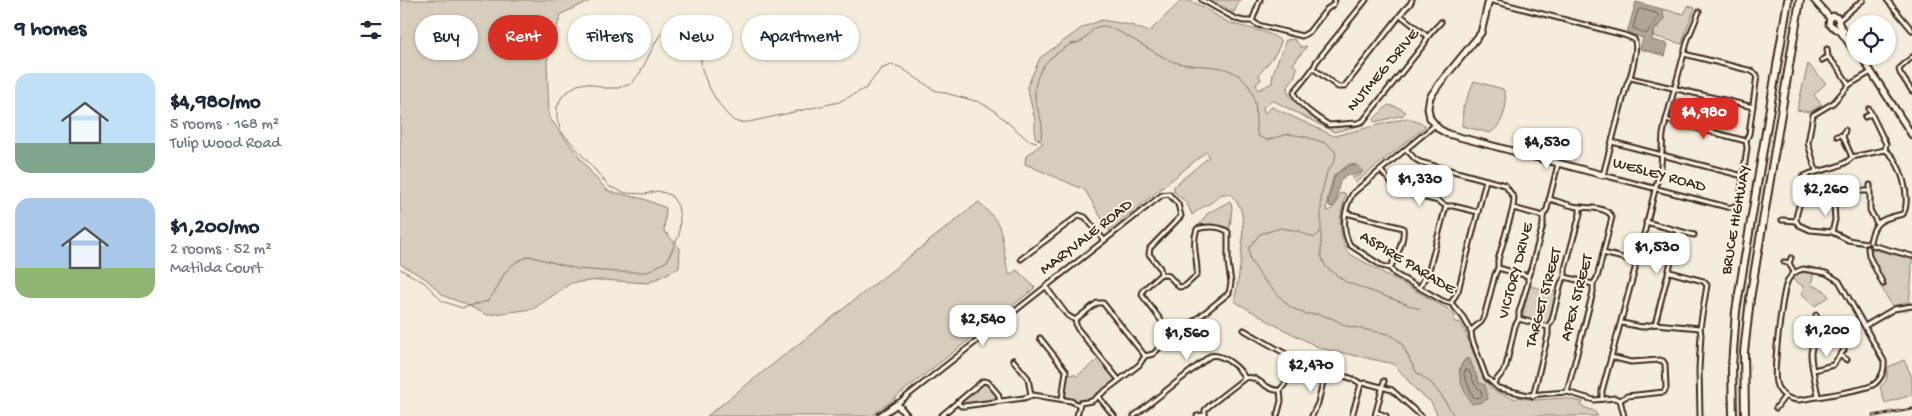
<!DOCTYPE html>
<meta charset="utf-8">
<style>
:root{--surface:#fff;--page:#f6f6f7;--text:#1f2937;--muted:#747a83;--accent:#d93025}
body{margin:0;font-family:"Gochi Hand",sans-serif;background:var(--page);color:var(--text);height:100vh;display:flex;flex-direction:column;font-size:19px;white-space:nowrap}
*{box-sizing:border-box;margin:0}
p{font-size:16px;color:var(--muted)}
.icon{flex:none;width:28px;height:28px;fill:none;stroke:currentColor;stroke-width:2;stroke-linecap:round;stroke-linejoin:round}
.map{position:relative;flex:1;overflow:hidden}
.sheet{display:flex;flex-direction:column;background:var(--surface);width:400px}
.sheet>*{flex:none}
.guide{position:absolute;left:15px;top:15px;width:475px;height:45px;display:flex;gap:10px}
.tools{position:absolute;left:1446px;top:15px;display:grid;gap:10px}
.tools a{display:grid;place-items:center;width:50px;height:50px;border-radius:50%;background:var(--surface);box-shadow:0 1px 4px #0004;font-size:25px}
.price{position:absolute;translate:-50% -42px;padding:0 11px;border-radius:10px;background:#fff;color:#222;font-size:16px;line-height:32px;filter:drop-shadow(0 1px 2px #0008)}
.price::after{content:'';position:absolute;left:50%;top:30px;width:15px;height:11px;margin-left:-8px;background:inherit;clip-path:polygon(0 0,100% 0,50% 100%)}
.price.current{background:var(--accent);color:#fff}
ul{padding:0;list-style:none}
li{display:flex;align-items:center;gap:15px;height:125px;padding:0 15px}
li span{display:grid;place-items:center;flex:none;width:140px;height:100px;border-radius:15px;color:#555}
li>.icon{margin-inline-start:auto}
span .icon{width:60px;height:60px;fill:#fffc;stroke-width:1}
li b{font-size:21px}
h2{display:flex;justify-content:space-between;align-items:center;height:60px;padding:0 15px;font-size:21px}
.pill{padding:0 18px;border-radius:22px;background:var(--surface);box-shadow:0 1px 4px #0004;font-size:18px;line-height:45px}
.pill.current{background:var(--accent);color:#fff}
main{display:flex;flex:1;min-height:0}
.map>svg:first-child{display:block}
.green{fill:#d6cdbd;stroke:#887c6e;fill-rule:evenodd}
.water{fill:#b0a596;stroke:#817466}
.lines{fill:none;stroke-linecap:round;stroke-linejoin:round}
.shore{stroke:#6a5b4e;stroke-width:1}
.stream{stroke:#817466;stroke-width:1}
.street-casing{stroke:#3b2a1e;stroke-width:7}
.secondary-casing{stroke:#3b2a1e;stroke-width:9}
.highway-casing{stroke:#3b2a1e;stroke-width:10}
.street{stroke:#fcf5e5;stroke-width:3}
.secondary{stroke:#fcf5e5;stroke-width:5}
.highway{stroke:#fcf5e5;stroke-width:6}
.rail-casing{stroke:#3b2a1e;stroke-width:3}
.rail{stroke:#fcf5e5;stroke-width:1;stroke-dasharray:4;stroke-linecap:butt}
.labels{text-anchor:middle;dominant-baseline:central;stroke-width:4;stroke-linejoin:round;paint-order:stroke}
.street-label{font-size:16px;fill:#3b2a1e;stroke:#fcf5e5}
</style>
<main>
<section class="sheet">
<h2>9 homes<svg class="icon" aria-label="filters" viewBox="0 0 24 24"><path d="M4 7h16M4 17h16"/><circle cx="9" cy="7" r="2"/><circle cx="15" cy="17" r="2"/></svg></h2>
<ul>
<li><span style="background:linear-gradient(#bfe0f5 70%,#7fa58c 0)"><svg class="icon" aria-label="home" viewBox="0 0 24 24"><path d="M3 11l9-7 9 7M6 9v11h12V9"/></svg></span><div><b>$4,980/mo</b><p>5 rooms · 168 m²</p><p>Tulip Wood Road</p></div></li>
<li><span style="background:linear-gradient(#a9c7e8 70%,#8fb573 0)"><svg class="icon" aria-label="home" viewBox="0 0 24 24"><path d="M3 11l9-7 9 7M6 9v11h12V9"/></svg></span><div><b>$1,200/mo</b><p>2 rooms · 52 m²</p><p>Matilda Court</p></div></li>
</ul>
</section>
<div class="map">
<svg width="1512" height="416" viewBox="0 0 1512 416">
<rect width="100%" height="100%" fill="#f4eddd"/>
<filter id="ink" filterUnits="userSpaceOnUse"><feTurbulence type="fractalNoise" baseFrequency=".02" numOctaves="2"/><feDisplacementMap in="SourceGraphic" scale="10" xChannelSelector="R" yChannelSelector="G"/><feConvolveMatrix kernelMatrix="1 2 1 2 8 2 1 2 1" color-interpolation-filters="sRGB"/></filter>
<g filter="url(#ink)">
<g class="green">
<polygon points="0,0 192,0 161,14 147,61 149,117 193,175 208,191 244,199 266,208 264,231 280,248 279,268 248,283 201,280 171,283 133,309 87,315 63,303 44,296 26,279 0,264"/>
<path d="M782,0C798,0 814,16 828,22C845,29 867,29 881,41C878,55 866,64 859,75L861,80L856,84L858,90L872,83C872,67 882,55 886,40L894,39L901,47L907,46L893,64L897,68C894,81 892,78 887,89L890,97L926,124L934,127L947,125L949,126L962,123L963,125L934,132L872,100L863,107L864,113L872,107L934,136L1007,118L1025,125V127L955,183L952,178L960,175L963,171L957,165L950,164L934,175L927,201L928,205L926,206L927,211C937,208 937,201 940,193L946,194C939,215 937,233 948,253L1048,309L1056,316L1053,319L1056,323L1060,322L1064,329L1084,380L1094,391L1116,399L1118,397L1134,400L1164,398L1183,402L1181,406L1194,411L1198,416H1038L1031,402L1016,390L994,364L920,348L875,325L834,301C839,282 846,228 841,210C839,204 834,198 830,194C815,193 819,199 809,204C802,207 798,210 792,215L787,203L774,192V186L809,157L806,152L709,231L685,190L625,164L626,156L643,143L635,137V120L627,87L640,58L683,27L702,20L731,25L749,32ZM1069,358L1079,383L1059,370L1064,360Z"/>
<polygon points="809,0 840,0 834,12"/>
<polygon points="1288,6 1295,8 1286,30 1282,44 1253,36 1255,30 1264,19 1262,9 1284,14"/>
<polygon points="1408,64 1426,83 1414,95 1422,105 1410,112 1397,110"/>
<path d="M1074,81L1103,89C1110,102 1103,126 1090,133L1062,126L1063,108Z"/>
<polygon points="988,105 1000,108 1006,112 1003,115 975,122 973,120"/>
<polygon points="830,201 832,207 830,228 799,225 808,213"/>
<path d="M579,202C585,209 594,216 598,224C604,235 605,270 610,275L617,270L635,288L472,416H307Z"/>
<path d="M1472,249L1512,259C1512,275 1511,286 1509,302L1492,306L1478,281L1482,278L1469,255Z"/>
<polygon points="1407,271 1414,273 1411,285 1424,290 1429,297 1415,306 1402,294 1403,286 1392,279 1395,275"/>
<polygon points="1129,286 1158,292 1149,326 1122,320"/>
<polygon points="700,358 715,377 715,380 689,401 679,403 666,398 665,393 668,375 674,374 677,376"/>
<polygon points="1504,360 1512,377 1512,395 1485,403 1480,387 1486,381 1488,367"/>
<polygon points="582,384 586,384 596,396 595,400 560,405 560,402"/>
</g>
<g class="water">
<polygon points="1236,2 1262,9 1264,19 1253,32 1252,40 1268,44 1265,56 1240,49 1243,38 1227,33"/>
<path d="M950,165L956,166L962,172C959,175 950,176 946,175C934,184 941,196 933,207L929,206L928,200L935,175Z"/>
<path d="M1069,358L1079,383L1085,385L1088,399L1079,403L1072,404C1063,391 1051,367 1069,358Z"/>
</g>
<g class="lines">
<g class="shore">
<polygon points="1241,9 1256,13 1259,17 1246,34 1233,28 1238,10"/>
<polygon points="1066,370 1069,371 1075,385 1081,390 1082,395 1081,397 1075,398 1073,396 1064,375"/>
</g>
<g class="stream">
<polyline points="920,232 914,238 898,231 881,228 860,234 849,248 850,260 863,279 890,307 905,314 918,314 934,319 946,326 989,334 1001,342 1016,372 1031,383 1041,395 1054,416"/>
<path d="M0,269L25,283L42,301L62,308L88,301L96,290L105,272L116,262L129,256L177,269L218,272H247L267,261L279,235L280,218L278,206L271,195L258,191L244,194L226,193L210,187L161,131L157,119V107L163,95L177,85L187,83L204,88H218L231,84L240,73L259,36L272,24L285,18H297L306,22L311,27L313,42C308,48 301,54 301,62C300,75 324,118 337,122C341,123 346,122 349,122L439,102L466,88L481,69L491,65L500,67L534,90L579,102L592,109L628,140L637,142L641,138C645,117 635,111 635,94C634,86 638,75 642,68C647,59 662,49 671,44C675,43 679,43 682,41C690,35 691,26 703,26C715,26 755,54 771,61C798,71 828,58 848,85C860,102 853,118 858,136L867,140L889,134L906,137L928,144L936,153L934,162L927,172L921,196V256L926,267L946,282L1020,309"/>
</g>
<g class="street-casing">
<g id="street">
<polyline points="802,0 836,19 844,21 852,21 858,25 902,36 909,32 927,9 933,5 935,0"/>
<path d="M966,0L916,62C914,70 900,84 894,92C895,103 919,119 929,125L957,123L963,121L1025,43C1027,35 1035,29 1041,22"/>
<path d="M1089,0L1224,35L1234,39C1239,46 1231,77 1227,84L1203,175L1327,207C1333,208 1338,205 1340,199L1347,148L1346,140L1349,134L1357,75L1352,71L1284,54"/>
<polyline points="1487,0 1512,30"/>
<polyline points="1000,15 1027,36"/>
<polyline points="1439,20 1463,0"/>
<polyline points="852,21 860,0"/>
<polyline points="1427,49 1428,57 1439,69 1449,85"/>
<polyline points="1512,57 1499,69 1500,73 1512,91"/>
<polyline points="1422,60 1428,57"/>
<polyline points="914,69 938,87 944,87 1005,9 1010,4 1012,0"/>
<path d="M1231,78C1271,88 1312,97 1353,107"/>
<polyline points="1469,109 1486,144 1485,150"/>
<polyline points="1465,117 1471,114"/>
<polyline points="1266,120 1346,141"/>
<path d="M1035,125L953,193C944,208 941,229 950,245L982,266L990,268L995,274L1043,301L1052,304L1063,317L1071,331L1072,339L1086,377L1098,388L1128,395L1167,392L1194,400L1215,398L1220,400"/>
<polyline points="1445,130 1443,137 1452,157"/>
<polyline points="1437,136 1443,135"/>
<polyline points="1212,142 1343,176"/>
<polyline points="1006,149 1015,159 1020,162 1105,185 1114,198 1113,208 1098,260 1098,268 1095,275 1084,317 1081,322 1070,331"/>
<polyline points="981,171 999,191 1038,201 1046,206 1053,206 1078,212"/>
<polyline points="1416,171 1408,143 1413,115 1433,103 1449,85 1471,72"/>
<polyline points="1470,185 1470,210 1477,223"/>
<polyline points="1460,191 1469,191"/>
<path d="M1149,199C1157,201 1165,204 1173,206C1184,209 1206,205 1212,217L1197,278L1193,284V292L1167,392"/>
<polyline points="1427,204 1439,202"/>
<polyline points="1113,208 1143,216"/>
<path d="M946,213L1003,228C1005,241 996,257 990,268"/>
<polyline points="1382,220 1396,221"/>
<path d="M1396,221C1396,212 1400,206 1401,198C1403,192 1399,183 1402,178C1408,170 1441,171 1452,157L1485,150C1501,159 1512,200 1503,214C1483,219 1474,219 1470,242"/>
<polyline points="1396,221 1399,225 1410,230 1432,232 1448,240 1466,243"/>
<polyline points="1246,222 1294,235"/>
<polyline points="1432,232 1435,220 1434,204"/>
<polyline points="1472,245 1512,256"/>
<polyline points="1468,248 1469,256 1483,284"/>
<polyline points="1203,253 1235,261"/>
<polyline points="621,259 679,215 685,217 704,240"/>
<polyline points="1384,262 1389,263 1391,258"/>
<polyline points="1389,263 1394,272"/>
<polyline points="1098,268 1128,276"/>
<path d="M1403,269L1426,273L1439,281L1484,361C1485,370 1481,380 1473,385C1464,390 1412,398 1399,400C1388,400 1379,394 1376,383C1373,371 1382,291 1388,280C1391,274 1396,271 1403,269Z"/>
<polyline points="1270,272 1303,281 1307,285 1300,328 1301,335 1299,369 1300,416"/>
<path d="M761,274L769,276L779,287L785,286L797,275C798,260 791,244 797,229C806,226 821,226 828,232V262L831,283L829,293L778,334L770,335"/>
<polyline points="1165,277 1193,284"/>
<polyline points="646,287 667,315 675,320 677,328 719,380"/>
<polyline points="1020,287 1029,270 1046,206"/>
<polyline points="1051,303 1058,291 1086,180"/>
<path d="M1416,315C1419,325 1412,342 1411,354C1411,367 1416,383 1418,396"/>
<polyline points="1119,319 1148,327"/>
<polyline points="675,320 697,303 703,303 745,356"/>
<polyline points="1222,323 1242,327 1255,324 1300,328"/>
<polyline points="1255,324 1279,231"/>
<polyline points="1417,324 1422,325"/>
<polyline points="1465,326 1494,309 1512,306"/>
<polyline points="844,330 886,354 893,366"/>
<polyline points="640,338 666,371 662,399"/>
<polyline points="1441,356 1447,360"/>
<polyline points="1211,357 1231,362 1260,360 1263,361 1265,364 1266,388 1264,392 1227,396 1220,400"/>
<polyline points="613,360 628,378 631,395"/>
<polyline points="1414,370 1433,365 1444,350"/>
<polyline points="1094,383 1103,372 1106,366 1115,326 1119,319 1119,312 1128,283 1128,276 1131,269 1143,225 1143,216 1147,209 1158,164"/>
<polyline points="698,396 714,416"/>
<polyline points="1133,396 1148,335 1148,327 1152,320 1161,283 1165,277 1165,269 1180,214 1180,207"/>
<polyline points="1202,399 1202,391 1235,269 1235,261 1239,254 1261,166 1263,134 1266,120 1288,39 1299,12"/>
<polyline points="1220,400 1224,416"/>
<polyline points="557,402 561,406 564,406 624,398 633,395 671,401 679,405"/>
<polyline points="497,404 762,195 769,194 778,204 781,216 750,248 749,254 760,268 761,274 743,290 742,295 769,331 769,339 753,354 745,356 739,365 692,401 680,403 677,416"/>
<polyline points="1376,408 1385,396"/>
<polyline points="976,412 986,416"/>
<polyline points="541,416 583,381 588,382 598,394 600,401"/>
<path d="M734,416L810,356C822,353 839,367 845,378"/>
<polyline points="797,416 805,415"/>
<path d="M805,416V410L809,406L845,378C858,374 866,392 880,390L885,384L890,368L898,364L921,371L925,374C935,373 953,377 961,384L966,383L992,390L1021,416"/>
<polyline points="877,416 881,401 880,390"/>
<polyline points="912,416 918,403 925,374"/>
<polyline points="952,416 961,384"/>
<polyline points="975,416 984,381"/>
</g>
</g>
<g class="secondary-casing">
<g id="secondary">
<polyline points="1089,0 1081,33 1040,83 1030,97 1028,108 1030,118 1039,129 1048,134 1203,175"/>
<polyline points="1414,0 1430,18"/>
<polyline points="1430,18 1429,24 1441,32 1455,52"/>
<polyline points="1430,18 1433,16 1438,18 1439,24 1444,31"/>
<polyline points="1461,56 1512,135"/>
<polyline points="480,416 497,404 507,416"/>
</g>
</g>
<g class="highway-casing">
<g id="highway">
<polyline points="1333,416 1332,366 1336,311 1388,0"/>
<polyline points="1345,416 1344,352 1350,299 1400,0"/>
</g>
</g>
<use href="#street" class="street"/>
<use href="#secondary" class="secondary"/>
<use href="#highway" class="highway"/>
<g class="rail-casing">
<polyline id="rail" points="1473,416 1512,409"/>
</g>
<use href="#rail" class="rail"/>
</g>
</g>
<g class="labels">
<g class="street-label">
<text transform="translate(984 71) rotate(-50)">NUTMEG DRIVE</text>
<text transform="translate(1259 176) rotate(15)">WESLEY ROAD</text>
<text transform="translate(1337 220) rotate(-80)">BRUCE HIGHWAY</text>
<text transform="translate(687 238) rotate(-38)">MARYVALE ROAD</text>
<text transform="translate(1007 264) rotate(31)">ASPIRE PARADE</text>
<text transform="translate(1117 271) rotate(-75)">VICTORY DRIVE</text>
<text transform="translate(1145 298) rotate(-75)">TARGET STREET</text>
<text transform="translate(1178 298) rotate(-75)">APEX STREET</text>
</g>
</g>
</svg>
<div class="tools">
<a><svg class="icon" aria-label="locate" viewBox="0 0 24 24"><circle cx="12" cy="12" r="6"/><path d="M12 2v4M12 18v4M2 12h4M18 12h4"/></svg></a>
</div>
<b class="price current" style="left:1304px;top:140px">$4,980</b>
<b class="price" style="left:1147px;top:170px">$4,530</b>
<b class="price" style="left:1020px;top:207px">$1,330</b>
<b class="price" style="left:1426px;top:217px">$2,260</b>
<b class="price" style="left:1257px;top:275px">$1,530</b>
<b class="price" style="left:583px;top:347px">$2,540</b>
<b class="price" style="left:1427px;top:358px">$1,200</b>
<b class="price" style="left:787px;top:361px">$1,560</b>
<b class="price" style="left:911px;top:393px">$2,470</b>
<div class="guide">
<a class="pill">Buy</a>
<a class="pill current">Rent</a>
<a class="pill">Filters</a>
<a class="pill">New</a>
<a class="pill">Apartment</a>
</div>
</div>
</main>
